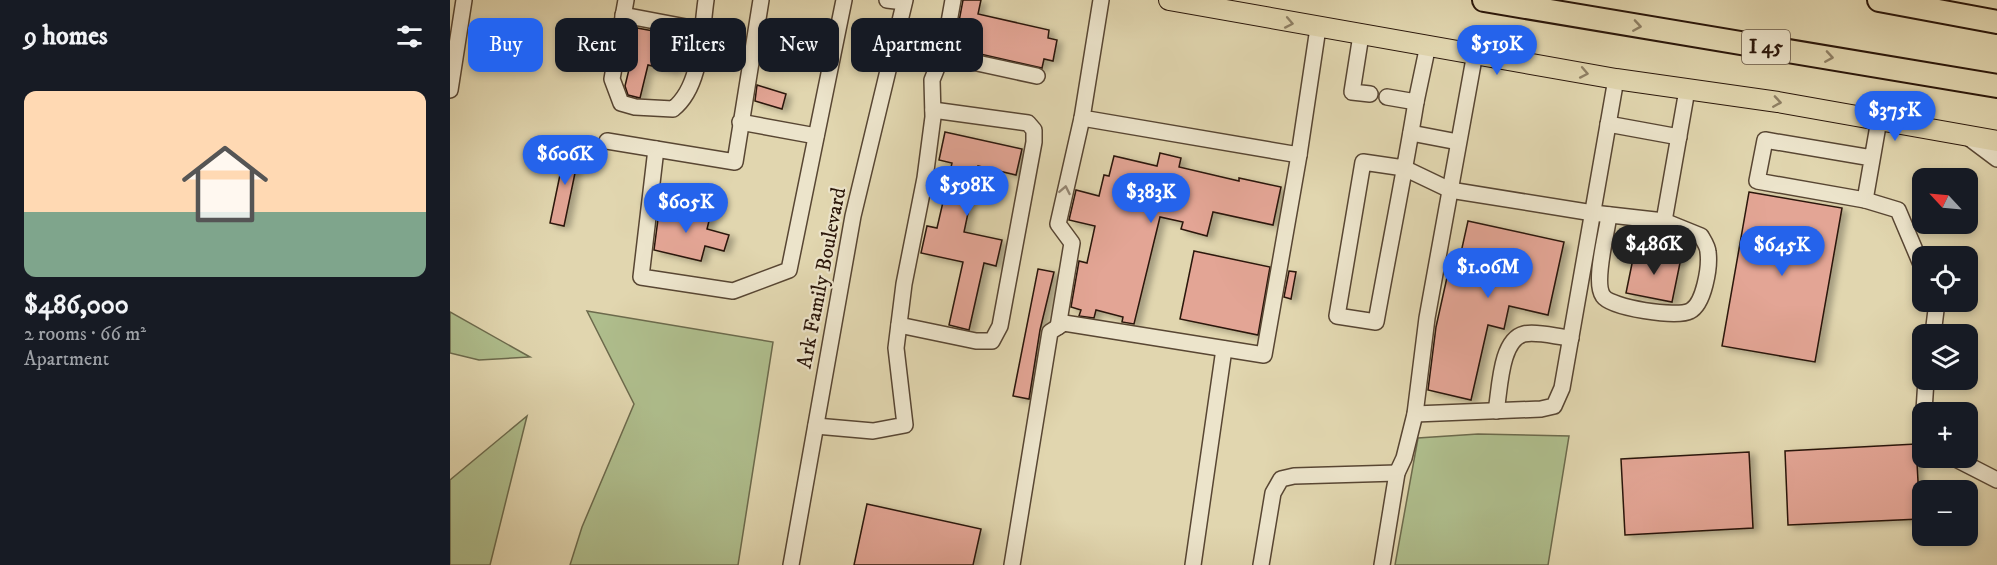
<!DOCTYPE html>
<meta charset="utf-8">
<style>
:root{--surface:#171b24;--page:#20242c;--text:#f1f3f6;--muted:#9ea1a6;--accent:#2563eb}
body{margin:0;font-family:"IM FELL DW Pica",serif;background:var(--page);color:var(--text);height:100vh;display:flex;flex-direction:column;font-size:22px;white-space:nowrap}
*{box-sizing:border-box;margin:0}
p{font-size:20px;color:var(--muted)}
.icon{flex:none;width:33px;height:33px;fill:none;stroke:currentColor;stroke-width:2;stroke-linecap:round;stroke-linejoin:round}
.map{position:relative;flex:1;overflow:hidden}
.panel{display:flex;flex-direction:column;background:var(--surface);width:450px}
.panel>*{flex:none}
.hud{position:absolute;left:18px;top:18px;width:570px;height:54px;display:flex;gap:12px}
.needle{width:39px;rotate:296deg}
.buttons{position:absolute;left:1462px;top:168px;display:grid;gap:12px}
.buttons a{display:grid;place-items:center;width:66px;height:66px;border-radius:12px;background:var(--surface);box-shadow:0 3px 9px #0003;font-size:30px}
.price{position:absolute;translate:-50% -51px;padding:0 14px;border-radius:21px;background:var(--accent);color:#fff;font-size:20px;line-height:39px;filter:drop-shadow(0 2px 3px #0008)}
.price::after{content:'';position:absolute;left:50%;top:36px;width:18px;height:14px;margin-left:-9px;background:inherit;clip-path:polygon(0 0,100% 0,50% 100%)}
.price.on{background:#222;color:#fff}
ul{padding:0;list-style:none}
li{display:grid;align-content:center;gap:12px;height:318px;padding:0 24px}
li span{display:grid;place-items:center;height:186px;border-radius:12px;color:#555}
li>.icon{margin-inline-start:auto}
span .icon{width:108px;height:108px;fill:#fffc;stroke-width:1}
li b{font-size:26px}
h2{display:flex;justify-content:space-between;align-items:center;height:72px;padding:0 24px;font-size:26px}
.tag{padding:0 21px;border-radius:12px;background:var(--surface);box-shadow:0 3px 9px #0003;font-size:21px;line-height:54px}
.tag.on{background:var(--accent);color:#fff}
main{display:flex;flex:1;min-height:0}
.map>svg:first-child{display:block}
.green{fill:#afbe8d;stroke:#6c6a4c;stroke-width:1.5}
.building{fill:#e3a595;stroke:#2a160a;stroke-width:1.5;filter:url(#shadow)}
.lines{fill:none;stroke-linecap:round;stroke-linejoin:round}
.minor-casing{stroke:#584633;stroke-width:18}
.major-casing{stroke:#2a160a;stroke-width:22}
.highway-casing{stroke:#2a160a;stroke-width:26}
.minor{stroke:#ece4cb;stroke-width:15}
.major{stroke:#e1d6af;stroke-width:20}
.highway{stroke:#e1d6af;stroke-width:22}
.oneway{stroke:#8f8065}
.oneway2{stroke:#958774}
.labels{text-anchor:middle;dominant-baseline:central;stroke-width:4.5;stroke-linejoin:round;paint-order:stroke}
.shield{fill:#ece4cb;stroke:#645444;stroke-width:1.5}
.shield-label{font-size:20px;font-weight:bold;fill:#2a160a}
.street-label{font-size:21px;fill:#2a160a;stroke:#ece4cb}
</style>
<main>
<section class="panel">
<h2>9 homes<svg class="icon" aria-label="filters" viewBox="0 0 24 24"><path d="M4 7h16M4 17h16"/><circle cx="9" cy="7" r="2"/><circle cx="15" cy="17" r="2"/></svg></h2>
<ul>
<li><span style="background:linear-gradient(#ffd9b3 65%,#7fa58c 0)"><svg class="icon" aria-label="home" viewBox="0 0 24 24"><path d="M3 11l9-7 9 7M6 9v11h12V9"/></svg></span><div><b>$486,000</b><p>2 rooms · 66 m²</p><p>Apartment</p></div></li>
</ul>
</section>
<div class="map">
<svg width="1547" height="565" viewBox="0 0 1547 565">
<defs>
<filter id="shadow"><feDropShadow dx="5.5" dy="3" stdDeviation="3" flood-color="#0004"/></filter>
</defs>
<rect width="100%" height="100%" fill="#e1d6af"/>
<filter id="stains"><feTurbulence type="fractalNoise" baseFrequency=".00333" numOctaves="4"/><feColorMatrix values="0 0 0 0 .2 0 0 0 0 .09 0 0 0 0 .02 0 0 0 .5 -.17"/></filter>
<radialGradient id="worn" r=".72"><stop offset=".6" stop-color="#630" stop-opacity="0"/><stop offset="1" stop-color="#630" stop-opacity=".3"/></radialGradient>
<g class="green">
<polygon points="137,311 323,342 288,565 120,565 132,527 184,404"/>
<polygon points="0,312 80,357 29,360 0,353"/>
<polygon points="77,416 40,565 0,565 0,480"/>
<polygon points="1028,434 1119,436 1098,565 945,565 968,438"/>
</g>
<g class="building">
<polygon points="513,0 531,0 528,14 599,30 598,38 607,40 603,61 594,59 592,68 504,48"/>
<polygon points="187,28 231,36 229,46 240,49 236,67 226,65 224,71 198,65 190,98 178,95 175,86 182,57 176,56 179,39 184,40"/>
<polygon points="307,85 336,94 332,109 305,101"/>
<polygon points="495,132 572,149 566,175 528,166 514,232 552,240 546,266 534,263 519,330 499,325 513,262 471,253 477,226 487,228 502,163 489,160"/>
<polygon points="116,146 130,149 114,226 100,223"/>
<polygon points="710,153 731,158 729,167 789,181 789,178 831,187 823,225 763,212 757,236 731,229 733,222 710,217 684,324 672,322 673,317 646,310 644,318 629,316 631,310 621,307 629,261 637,263 645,226 619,220 626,190 649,196 654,175 659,176 664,156 707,166"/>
<polygon points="1299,192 1392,208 1365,362 1272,346"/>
<polygon points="210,204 260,217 257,229 279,235 274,251 255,246 251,261 204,250"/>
<polygon points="1018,221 1114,242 1098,315 1059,306 1054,329 1038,325 1021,400 978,390 986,327 1000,264 1008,266"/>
<polygon points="1185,249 1231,258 1222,302 1176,293"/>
<polygon points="744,251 820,267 808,335 730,319"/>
<polygon points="588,269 604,272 590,330 579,399 563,396"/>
<polygon points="839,271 846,272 841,299 834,297"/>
<polygon points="1466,444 1470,519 1338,525 1335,451"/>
<polygon points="1299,452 1303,528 1175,535 1171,459"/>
<polygon points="417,504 531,529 523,565 404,565"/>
</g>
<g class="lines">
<g class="minor-casing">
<g id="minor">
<path d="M176,0L162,79L171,103L185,107L223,109C252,86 251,34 256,0"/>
<polyline points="437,0 454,2"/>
<polyline points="503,0 494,50 495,56 587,76"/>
<polyline points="651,0 632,118 849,155 868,28"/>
<polyline points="173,15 252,30"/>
<polyline points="911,35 902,92 920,94"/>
<polyline points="0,90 14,0"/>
<polyline points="937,97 966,102 978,45"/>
<path d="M966,102C954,176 939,249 926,322L887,316L913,162L954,168L1000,190L1143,213L1214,221L1237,90"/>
<polyline points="290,122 366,136"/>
<polyline points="1158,124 1229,137"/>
<polyline points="961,133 1008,142"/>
<polyline points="1519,138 1547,159"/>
<polyline points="157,141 285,162 311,0"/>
<polyline points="206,149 191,277 283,291 339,270 394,0"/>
<polyline points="1422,158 1315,140 1307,181 1415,200 1429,120"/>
<polyline points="1415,200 1448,210 1473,269"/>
<path d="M1159,215C1157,233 1143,282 1153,296C1161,308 1227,318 1240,311C1254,304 1260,267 1258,252C1258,247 1254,241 1251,236L1214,221"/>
<polyline points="449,325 526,341 542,341 550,326 584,142 584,130 578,123 483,110"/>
<polyline points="608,327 622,243 608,224 632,118"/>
<polyline points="1483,334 1487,302"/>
<path d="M1046,411C1050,390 1050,340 1074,334C1087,331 1107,337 1121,338"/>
<polyline points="965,414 1091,409 1104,406 1112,388 1166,79"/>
<polyline points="366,426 423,431 455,425 446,348 454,284 475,178 483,117 482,80 494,50"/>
<polyline points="1473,426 1476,380"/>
<polyline points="1504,458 1547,480"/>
<polyline points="341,565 403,216 455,0"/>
<polyline points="562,565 600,332 614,323 814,355 849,155"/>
<polyline points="743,565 774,349"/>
<polyline points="811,565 823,493 831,479 844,476 947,473"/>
<polyline points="932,565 947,473 954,458 965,414 977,318 1025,53"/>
</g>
</g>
<g class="major-casing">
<polyline id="major" points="719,0 1166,79 1328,102 1547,141"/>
</g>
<g class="highway-casing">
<g id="highway">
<polyline points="1034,0 1547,86"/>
<polyline points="1429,0 1547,22"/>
</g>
</g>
<use href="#minor" class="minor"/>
<use href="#major" class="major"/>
<use href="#highway" class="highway"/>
</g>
<defs><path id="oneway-chevron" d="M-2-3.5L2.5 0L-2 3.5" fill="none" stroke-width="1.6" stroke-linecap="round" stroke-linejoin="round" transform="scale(1.5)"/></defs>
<g class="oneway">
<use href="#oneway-chevron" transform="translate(839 23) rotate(11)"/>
<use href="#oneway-chevron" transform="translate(1187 26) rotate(9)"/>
<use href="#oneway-chevron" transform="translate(1379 57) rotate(9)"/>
<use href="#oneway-chevron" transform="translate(1134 73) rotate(11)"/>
<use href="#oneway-chevron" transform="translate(1327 102) rotate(9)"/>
</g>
<use class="oneway2" href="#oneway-chevron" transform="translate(615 190) rotate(-79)"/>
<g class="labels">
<rect class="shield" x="1292" y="30" width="48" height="34" rx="4.5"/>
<g class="shield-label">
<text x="1316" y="47">I 45</text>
</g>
<g class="street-label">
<text transform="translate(372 278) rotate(-79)">Ark Family Boulevard</text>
</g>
</g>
<rect width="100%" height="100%" filter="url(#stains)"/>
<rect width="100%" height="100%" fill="url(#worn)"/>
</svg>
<div class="buttons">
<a><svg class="needle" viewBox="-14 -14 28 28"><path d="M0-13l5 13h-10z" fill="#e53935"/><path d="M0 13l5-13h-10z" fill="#9ea1a6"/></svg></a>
<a><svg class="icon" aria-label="locate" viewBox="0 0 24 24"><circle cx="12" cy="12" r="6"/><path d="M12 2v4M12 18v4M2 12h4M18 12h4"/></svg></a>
<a><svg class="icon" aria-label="layers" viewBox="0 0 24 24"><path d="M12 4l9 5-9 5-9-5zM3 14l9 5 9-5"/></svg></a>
<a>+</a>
<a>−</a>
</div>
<b class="price" style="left:1047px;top:76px">$519K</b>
<b class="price" style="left:1445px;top:142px">$375K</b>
<b class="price" style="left:115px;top:186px">$606K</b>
<b class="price" style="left:517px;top:217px">$598K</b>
<b class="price" style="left:701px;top:224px">$383K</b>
<b class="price" style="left:236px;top:234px">$605K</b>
<b class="price on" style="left:1204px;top:276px">$486K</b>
<b class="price" style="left:1332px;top:277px">$645K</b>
<b class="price" style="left:1038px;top:299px">$1.06M</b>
<div class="hud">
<a class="tag on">Buy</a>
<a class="tag">Rent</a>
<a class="tag">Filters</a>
<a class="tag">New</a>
<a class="tag">Apartment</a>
</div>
</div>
</main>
